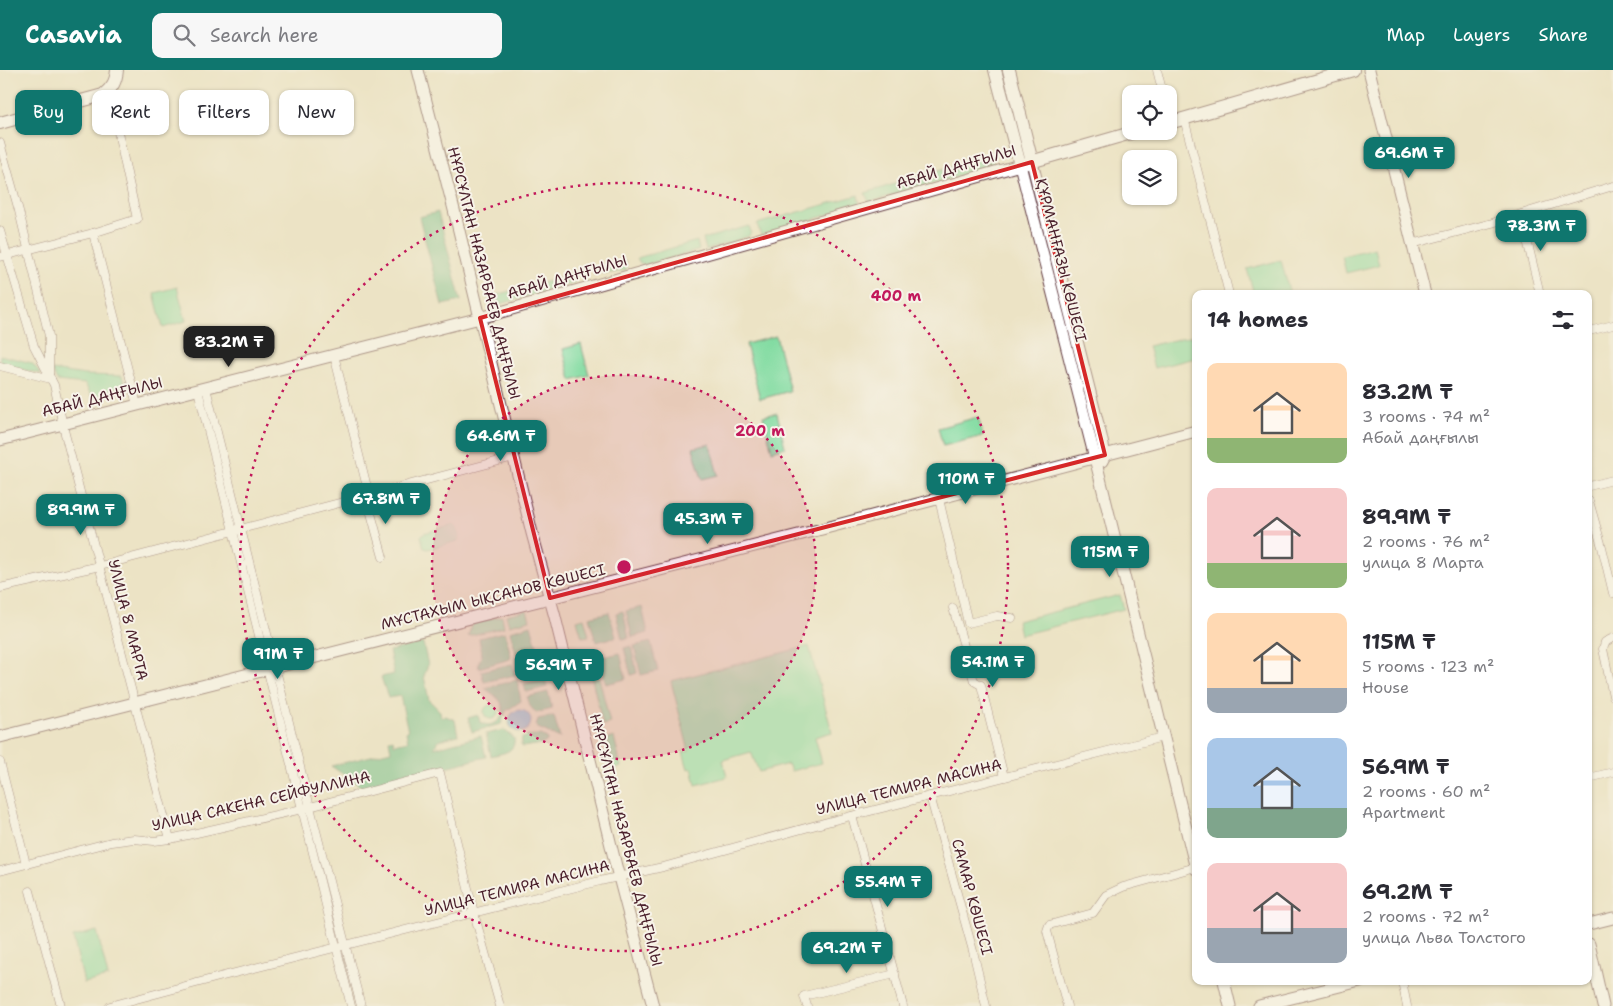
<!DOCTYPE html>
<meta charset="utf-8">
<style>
:root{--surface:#fff;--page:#f7f7f7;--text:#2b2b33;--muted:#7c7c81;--accent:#0f766e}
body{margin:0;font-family:"Shantell Sans",sans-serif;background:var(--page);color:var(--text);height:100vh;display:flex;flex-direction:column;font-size:19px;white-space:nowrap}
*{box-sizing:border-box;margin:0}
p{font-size:16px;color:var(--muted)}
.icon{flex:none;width:28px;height:28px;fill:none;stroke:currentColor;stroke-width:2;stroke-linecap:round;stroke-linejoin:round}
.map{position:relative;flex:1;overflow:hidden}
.drawer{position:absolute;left:1192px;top:220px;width:400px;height:695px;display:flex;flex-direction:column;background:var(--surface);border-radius:10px;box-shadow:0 1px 4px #0004}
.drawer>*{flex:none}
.hud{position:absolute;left:15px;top:20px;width:475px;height:45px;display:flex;gap:10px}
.buttons{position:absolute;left:1122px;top:15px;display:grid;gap:10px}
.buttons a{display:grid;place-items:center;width:55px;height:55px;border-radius:10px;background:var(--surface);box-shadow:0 1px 4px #0004;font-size:25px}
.price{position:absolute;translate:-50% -42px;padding:0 11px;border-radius:10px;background:var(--accent);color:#fff;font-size:16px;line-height:32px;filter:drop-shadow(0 1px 2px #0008)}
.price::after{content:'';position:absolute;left:50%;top:30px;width:15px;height:11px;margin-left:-8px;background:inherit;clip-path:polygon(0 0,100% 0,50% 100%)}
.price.on{background:#222;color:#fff}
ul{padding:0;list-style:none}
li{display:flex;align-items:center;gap:15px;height:125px;padding:0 15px}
li span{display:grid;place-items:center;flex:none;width:140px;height:100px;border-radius:10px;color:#555}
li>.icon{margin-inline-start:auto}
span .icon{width:60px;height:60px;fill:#fffc;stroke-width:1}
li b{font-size:21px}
h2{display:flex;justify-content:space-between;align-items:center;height:60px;padding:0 15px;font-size:21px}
.tag{padding:0 18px;border-radius:10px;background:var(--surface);box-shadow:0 1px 4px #0004;font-size:18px;line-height:45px}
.tag.on{background:var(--accent);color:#fff}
header{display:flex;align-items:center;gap:30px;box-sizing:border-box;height:70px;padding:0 25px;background:var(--accent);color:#fff}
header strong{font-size:24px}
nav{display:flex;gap:28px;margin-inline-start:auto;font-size:18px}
.search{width:350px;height:45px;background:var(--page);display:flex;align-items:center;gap:12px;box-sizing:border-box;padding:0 18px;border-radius:10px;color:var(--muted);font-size:19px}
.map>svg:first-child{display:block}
.green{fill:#82dca2;stroke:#667e66}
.forest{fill:#69bc88;stroke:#5a6e5a}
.water{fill:#65a8d9;stroke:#586482}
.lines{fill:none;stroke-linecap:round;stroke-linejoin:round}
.street-casing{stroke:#623c42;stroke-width:9}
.secondary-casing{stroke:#623c42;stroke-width:13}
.primary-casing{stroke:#623c42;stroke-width:14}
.street{stroke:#fff;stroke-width:8}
.secondary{stroke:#fff;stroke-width:11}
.primary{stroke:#fff;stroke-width:12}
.marked{fill:none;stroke:#d62828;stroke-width:4;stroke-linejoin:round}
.ring{fill:none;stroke:#c2185b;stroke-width:2.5;stroke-dasharray:2.5 5}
.labels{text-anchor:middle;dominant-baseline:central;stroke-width:4;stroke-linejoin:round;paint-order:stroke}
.street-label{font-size:15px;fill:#4a1f2b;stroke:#f7f3e8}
.centre{fill:#c2185b;stroke:#f7f3e8;stroke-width:2.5}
.ring-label{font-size:15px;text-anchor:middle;font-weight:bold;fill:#c2185b;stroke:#f7f3e8;stroke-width:4;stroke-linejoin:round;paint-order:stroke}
</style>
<header>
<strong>Casavia</strong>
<div class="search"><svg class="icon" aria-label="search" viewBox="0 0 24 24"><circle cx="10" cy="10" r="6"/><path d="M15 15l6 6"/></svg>Search here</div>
<nav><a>Map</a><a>Layers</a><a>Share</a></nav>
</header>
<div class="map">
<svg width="1613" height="936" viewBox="0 0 1613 936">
<rect width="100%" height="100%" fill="#f7f3e8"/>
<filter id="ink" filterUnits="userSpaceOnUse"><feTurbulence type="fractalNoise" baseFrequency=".02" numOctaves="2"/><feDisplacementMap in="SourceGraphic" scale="10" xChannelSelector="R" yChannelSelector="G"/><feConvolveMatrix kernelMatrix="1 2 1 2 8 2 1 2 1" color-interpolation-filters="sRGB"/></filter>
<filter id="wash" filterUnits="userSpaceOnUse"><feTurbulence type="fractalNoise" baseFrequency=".0096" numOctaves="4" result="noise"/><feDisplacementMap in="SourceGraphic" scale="20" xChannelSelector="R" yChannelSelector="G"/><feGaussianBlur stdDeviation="1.12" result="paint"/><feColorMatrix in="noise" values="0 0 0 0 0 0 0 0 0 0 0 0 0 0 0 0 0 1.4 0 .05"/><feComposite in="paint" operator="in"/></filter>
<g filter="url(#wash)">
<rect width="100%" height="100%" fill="#ece3c5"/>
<g class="green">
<polygon points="991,85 995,96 869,132 865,123"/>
<polygon points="858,125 860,135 761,165 757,154"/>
<polygon points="749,156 751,162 749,166 706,180 703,169"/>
<polygon points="697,171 699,180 697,181 644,195 640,193 637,188"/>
<polygon points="1375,178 1379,195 1346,203 1342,186"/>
<polygon points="1281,190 1290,224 1254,224 1247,199"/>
<polygon points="626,191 626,200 612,203 601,203 597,198"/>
<polygon points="573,205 575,212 572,214 497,235 495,225"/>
<polygon points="177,217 186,251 163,258 154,223"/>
<polygon points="776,266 790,321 760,329 746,274"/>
<polygon points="1192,266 1196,288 1154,298 1148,276"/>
<polygon points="581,274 589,305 571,310 563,279"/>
<polygon points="0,285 32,293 41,304 0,294"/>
<polygon points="52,300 85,305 122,306 126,321 92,327 85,314 57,311"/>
<polygon points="777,343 785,377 772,381 763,346"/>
<polygon points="978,347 983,366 943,376 938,358"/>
<polygon points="710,374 718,405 702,409 693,378"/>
<path d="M454,455C458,458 460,466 458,471L428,479L424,478L421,466L424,463Z"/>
<polygon points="1120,525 1124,539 1020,565 1017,551"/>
<polygon points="527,540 530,550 509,555 506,545"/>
<polygon points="502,546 504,557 468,566 473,553"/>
<polygon points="584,548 589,566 582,567 577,550"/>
<polygon points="809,576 832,662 815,667 822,693 791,701 788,694 759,702 751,682 723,690 727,707 696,715 692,698 688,699 683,682 689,681 671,611"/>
<polygon points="597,599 610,653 603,655 590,601"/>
<circle cx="491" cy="642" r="7"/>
<polygon points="614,667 621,697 614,699 607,669"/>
<polygon points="97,861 108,907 84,913 73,867"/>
</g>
<g class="forest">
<polygon points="438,142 461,231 442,235 419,147"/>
<polygon points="642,537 648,563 632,567 626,541"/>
<polygon points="623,541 629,568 622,569 616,543"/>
<polygon points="609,542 616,567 596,572 589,547"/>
<polygon points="531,555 537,577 516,583 510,561"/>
<polygon points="505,562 511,586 510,589 479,598 478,594 482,585 479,568"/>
<polygon points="651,572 658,601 641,605 634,576"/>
<polygon points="423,573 428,595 424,606 429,630 440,641 441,647 446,646 455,650 458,665 439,670 434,678 481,666 486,687 363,718 331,696 391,681 389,670 393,669 394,674 408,671 406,662 408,661 400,626 388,628 381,607 394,604 389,581"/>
<polygon points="631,576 637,603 631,605 624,578"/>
<polygon points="620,583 626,609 606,614 599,588"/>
<polygon points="512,594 515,605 484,612 481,601"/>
<polygon points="545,609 547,617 526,622 524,614"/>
<path d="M517,610L521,631L506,641L501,654L472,662L468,648L478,645L480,652C491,660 507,649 502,635C500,628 491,623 485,618Z"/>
<polygon points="548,622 552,639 536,643 530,636 527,627"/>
<polygon points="554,646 560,668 536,657 538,649"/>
<path d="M504,660L514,668C516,683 502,683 491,686L486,664Z"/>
<polygon points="532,665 541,665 547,668 547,671 543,674 522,677 521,675 522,668"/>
</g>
<circle class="water" cx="520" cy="651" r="11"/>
</g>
<g filter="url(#ink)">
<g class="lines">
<g class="street-casing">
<g id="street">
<polyline points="1157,0 1163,24"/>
<polyline points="1184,48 1229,224"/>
<polyline points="0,73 19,141 49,266 49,304"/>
<polyline points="1521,145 1540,224"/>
<polyline points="0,161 34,276 54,315 64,360 170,769"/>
<polyline points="93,163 137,335"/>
<polyline points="1412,174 1492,153 1613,116"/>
<polyline points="0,187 93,163 137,149 109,21"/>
<polyline points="1589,261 1613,255"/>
<polyline points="334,285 369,425 369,436 383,487"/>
<polyline points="0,296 51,309"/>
<polyline points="206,318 310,737 361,936"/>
<polyline points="198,320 351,936"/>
<polyline points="1589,416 1613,410"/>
<polyline points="939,429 968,553 997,546 1012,548"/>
<polyline points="1589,431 1602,477 1613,523"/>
<polyline points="0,518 100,496 514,387"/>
<polyline points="953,538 974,611 981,615 1004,707"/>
<polyline points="1613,568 1605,572 1603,579 1613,626"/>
<polyline points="0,692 26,794"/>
<polyline points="1589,708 1613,702"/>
<polyline points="930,726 973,881 986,936"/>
<polyline points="852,746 903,936"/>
<polyline points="0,801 111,772 134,769 154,771 170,769 302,739 440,703 474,843 500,936"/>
<polyline points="30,821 61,936"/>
<polyline points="1402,911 1407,936"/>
<polyline points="110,936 219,907 600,811 663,797 831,751 1163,667"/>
<polyline points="807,936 804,926 895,904"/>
<polyline points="1067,936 1047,861 1049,855 1093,843 1106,825 1123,817 1196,797"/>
</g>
</g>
<g class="secondary-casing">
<g id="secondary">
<polyline points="418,0 454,140 532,463 555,547 616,796 653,936"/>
<polyline points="1369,0 1425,224"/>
<polyline points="1032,92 1101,366 1105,385 1102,391"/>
<polyline points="0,370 480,248 1020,95 1098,400 1196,799"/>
<polyline points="0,667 822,459 1196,361"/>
<polyline points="1589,854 1613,848"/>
<polyline points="1589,874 1603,936"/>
<polyline points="1224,911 1230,936"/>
<polyline points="1259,936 1360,911"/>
</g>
</g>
<g class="primary-casing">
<g id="primary">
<polyline points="995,0 1020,95 1138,61"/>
<polyline points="1009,0 1032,92"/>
<path d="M0,53L103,25C112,18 116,12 117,0"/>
<polyline points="1169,53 1353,0"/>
</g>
</g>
<use href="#street" class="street"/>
<use href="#secondary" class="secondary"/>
<use href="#primary" class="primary"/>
</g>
</g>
<path d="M0 0H1613V936H0ZM1032,92L1105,385L550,528L480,248Z" fill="#ece3c5" fill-opacity=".55" fill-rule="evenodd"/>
<path class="marked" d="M1032,92L1105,385L550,528L480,248Z"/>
<circle cx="624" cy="497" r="192" fill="#c2185b" fill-opacity=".12"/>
<g class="ring">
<circle cx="624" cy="497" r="192"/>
<circle cx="624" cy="497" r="384"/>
</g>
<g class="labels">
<g class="street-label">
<text transform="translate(956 97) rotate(-16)">АБАЙ ДАҢҒЫЛЫ</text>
<text transform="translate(1061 190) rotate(76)">ҚҰРМАНҒАЗЫ КӨШЕСІ</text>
<text transform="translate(484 203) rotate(76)">НҰРСҰЛТАН НАЗАРБАЕВ ДАҢҒЫЛЫ</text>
<text transform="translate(567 207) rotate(-16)">АБАЙ ДАҢҒЫЛЫ</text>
<text transform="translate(102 327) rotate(-14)">АБАЙ ДАҢҒЫЛЫ</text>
<text transform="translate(493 527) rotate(-14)">МҰСТАХЫМ ЫҚСАНОВ КӨШЕСІ</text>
<text transform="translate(128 550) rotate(76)">УЛИЦА 8 МАРТА</text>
<text transform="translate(909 717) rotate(-14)">УЛИЦА ТЕМИРА МАСИНА</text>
<text transform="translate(261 731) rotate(-13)">УЛИЦА САКЕНА СЕЙФУЛЛИНА</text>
<text transform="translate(626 770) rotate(76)">НҰРСҰЛТАН НАЗАРБАЕВ ДАҢҒЫЛЫ</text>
<text transform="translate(517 818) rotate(-14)">УЛИЦА ТЕМИРА МАСИНА</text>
<text transform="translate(972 827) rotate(75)">САМАР КӨШЕСІ</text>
</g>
</g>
<circle cx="624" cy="497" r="8" class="centre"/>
<g class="ring-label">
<text x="896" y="231">400 m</text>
<text x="760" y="366">200 m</text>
</g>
</svg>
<div class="buttons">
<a><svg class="icon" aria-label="locate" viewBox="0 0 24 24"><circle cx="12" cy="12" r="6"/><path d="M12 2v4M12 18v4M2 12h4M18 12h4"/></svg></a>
<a><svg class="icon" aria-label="layers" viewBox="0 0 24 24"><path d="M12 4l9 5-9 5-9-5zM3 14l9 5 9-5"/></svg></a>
</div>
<b class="price" style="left:1409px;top:109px">69.6M ₸</b>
<b class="price" style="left:1541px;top:182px">78.3M ₸</b>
<b class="price on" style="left:229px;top:298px">83.2M ₸</b>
<b class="price" style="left:501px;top:392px">64.6M ₸</b>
<b class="price" style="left:966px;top:435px">110M ₸</b>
<b class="price" style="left:386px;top:455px">67.8M ₸</b>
<b class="price" style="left:81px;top:466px">89.9M ₸</b>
<b class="price" style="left:708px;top:475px">45.3M ₸</b>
<b class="price" style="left:1110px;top:508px">115M ₸</b>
<b class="price" style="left:278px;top:610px">91M ₸</b>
<b class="price" style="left:993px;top:618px">54.1M ₸</b>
<b class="price" style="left:559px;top:621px">56.9M ₸</b>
<b class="price" style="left:888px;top:838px">55.4M ₸</b>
<b class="price" style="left:847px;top:904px">69.2M ₸</b>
<div class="hud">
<a class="tag on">Buy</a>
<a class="tag">Rent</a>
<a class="tag">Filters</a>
<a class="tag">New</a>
</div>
<section class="drawer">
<h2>14 homes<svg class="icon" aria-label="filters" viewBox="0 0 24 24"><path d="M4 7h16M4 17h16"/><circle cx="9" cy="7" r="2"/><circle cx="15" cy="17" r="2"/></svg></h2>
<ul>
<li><span style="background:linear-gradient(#ffd9b3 75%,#8fb573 0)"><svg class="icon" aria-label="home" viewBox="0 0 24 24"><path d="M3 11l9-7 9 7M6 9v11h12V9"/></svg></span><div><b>83.2M ₸</b><p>3 rooms · 74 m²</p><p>Абай даңғылы</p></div></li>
<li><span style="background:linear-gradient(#f6c9c9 75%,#8fb573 0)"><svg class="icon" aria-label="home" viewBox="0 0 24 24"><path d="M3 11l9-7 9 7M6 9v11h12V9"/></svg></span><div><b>89.9M ₸</b><p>2 rooms · 76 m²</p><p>улица 8 Марта</p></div></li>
<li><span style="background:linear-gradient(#ffd9b3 75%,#9aa5b1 0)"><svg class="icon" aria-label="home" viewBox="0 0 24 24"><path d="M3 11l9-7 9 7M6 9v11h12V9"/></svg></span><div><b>115M ₸</b><p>5 rooms · 123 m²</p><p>House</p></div></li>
<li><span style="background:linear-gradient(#a9c7e8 70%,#7fa58c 0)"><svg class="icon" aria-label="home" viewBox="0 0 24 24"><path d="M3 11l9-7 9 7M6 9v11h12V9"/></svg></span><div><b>56.9M ₸</b><p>2 rooms · 60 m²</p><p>Apartment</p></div></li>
<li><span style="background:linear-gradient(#f6c9c9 65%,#9aa5b1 0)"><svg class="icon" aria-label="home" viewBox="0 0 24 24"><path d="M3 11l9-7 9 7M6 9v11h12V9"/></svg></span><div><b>69.2M ₸</b><p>2 rooms · 72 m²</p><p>улица Льва Толстого</p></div></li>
</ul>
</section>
</div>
